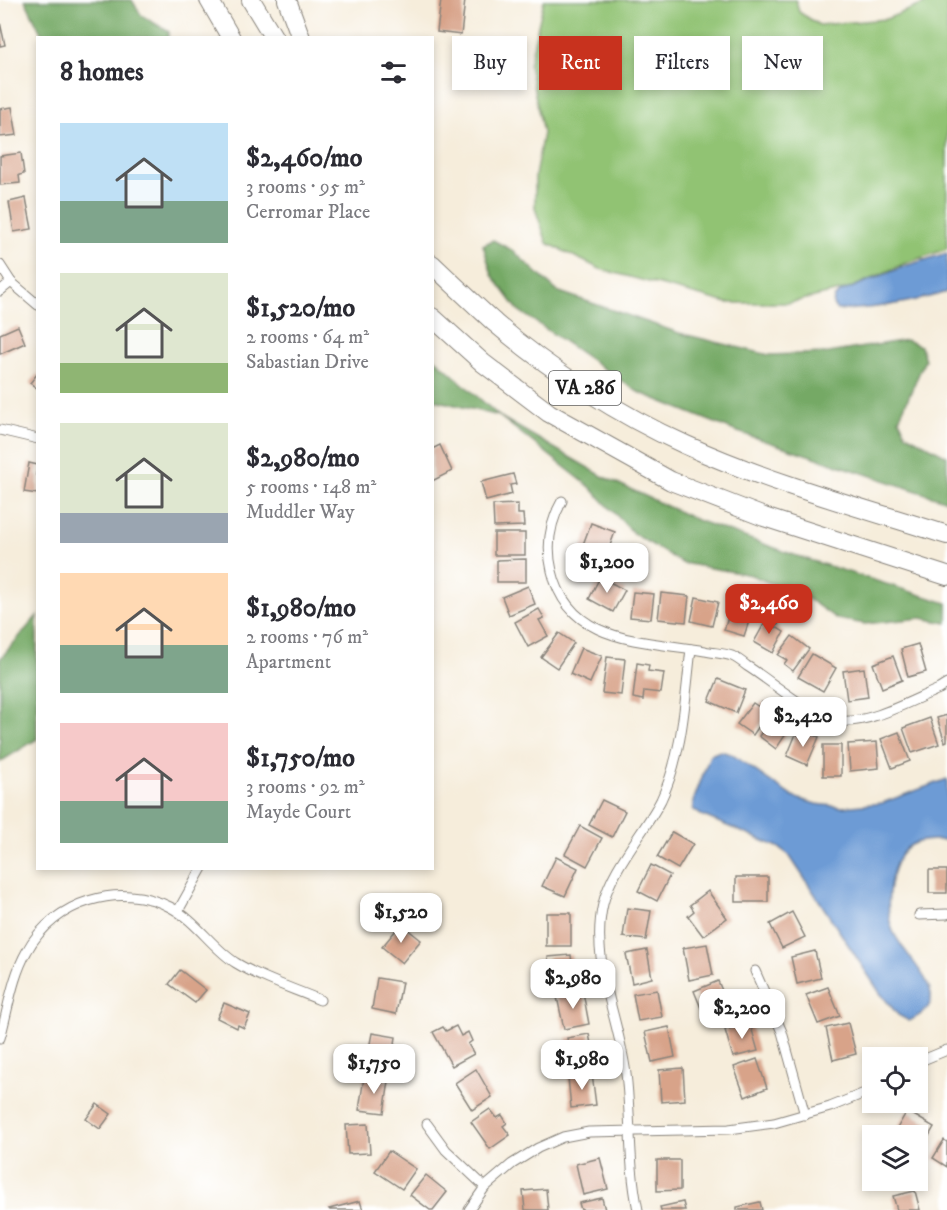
<!DOCTYPE html>
<meta charset="utf-8">
<style>
:root{--surface:#fff;--page:#f2f2f3;--text:#2b2b33;--muted:#7c7c81;--accent:#c8321e}
body{margin:0;font-family:"IM FELL DW Pica",serif;background:var(--page);color:var(--text);height:100vh;display:flex;flex-direction:column;font-size:22px;white-space:nowrap}
*{box-sizing:border-box;margin:0}
p{font-size:20px;color:var(--muted)}
.icon{flex:none;width:33px;height:33px;fill:none;stroke:currentColor;stroke-width:2;stroke-linecap:round;stroke-linejoin:round}
.map{position:relative;flex:1;overflow:hidden}
.panel{position:absolute;left:36px;top:36px;width:398px;height:834px;display:flex;flex-direction:column;background:var(--surface);border-radius:0px;box-shadow:0 3px 9px #0003}
.panel>*{flex:none}
.guide{position:absolute;left:452px;top:36px;width:405px;height:54px;display:flex;gap:12px}
.controls{position:absolute;left:862px;top:1047px;display:grid;gap:12px}
.controls a{display:grid;place-items:center;width:66px;height:66px;border-radius:0px;background:var(--surface);box-shadow:0 3px 9px #0003;font-size:30px}
.price{position:absolute;translate:-50% -51px;padding:0 14px;border-radius:12px;background:#fff;color:#222;font-size:20px;line-height:39px;filter:drop-shadow(0 2px 3px #0008)}
.price::after{content:'';position:absolute;left:50%;top:36px;width:18px;height:14px;margin-left:-9px;background:inherit;clip-path:polygon(0 0,100% 0,50% 100%)}
.price.on{background:var(--accent);color:#fff}
ul{padding:0;list-style:none}
li{display:flex;align-items:center;gap:18px;height:150px;padding:0 24px}
li span{display:grid;place-items:center;flex:none;width:168px;height:120px;border-radius:0px;color:#555}
li>.icon{margin-inline-start:auto}
span .icon{width:72px;height:72px;fill:#fffc;stroke-width:1}
li b{font-size:26px}
h2{display:flex;justify-content:space-between;align-items:center;height:72px;padding:0 24px;font-size:26px}
.chip{padding:0 21px;border-radius:0px;background:var(--surface);box-shadow:0 3px 9px #0003;font-size:21px;line-height:54px}
.chip.on{background:var(--accent);color:#fff}
.map>svg:first-child{display:block}
.green{fill:#91c373;stroke:#567048;stroke-width:1.5}
.forest{fill:#74a965;stroke:#486240;stroke-width:1.5}
.water{fill:#6d9bd5;stroke:#445c78;stroke-width:1.5}
.building{fill:#d8a389}
.lines{fill:none;stroke-linecap:round;stroke-linejoin:round}
.street-casing{stroke:#89847c;stroke-width:11}
.highway-casing{stroke:#89847c;stroke-width:20}
.street{stroke:#fff;stroke-width:9}
.highway{stroke:#fff;stroke-width:18}
.labels{text-anchor:middle;dominant-baseline:central;stroke-width:4.5;stroke-linejoin:round;paint-order:stroke}
.shield{fill:#fff;stroke:#606060;stroke-width:1.5}
.shield-label{font-size:20px;font-weight:bold;fill:#1c1c1c}
</style>
<div class="map">
<svg width="947" height="1210" viewBox="0 0 947 1210">
<rect width="100%" height="100%" fill="#fff"/>
<filter id="ink" filterUnits="userSpaceOnUse"><feTurbulence type="fractalNoise" baseFrequency=".0167" numOctaves="2"/><feDisplacementMap in="SourceGraphic" scale="12" xChannelSelector="R" yChannelSelector="G"/><feConvolveMatrix kernelMatrix="1 2 1 2 8 2 1 2 1" color-interpolation-filters="sRGB"/></filter>
<filter id="wash" filterUnits="userSpaceOnUse"><feTurbulence type="fractalNoise" baseFrequency=".008" numOctaves="4" result="noise"/><feDisplacementMap in="SourceGraphic" scale="24" xChannelSelector="R" yChannelSelector="G"/><feGaussianBlur stdDeviation="1.35" result="paint"/><feColorMatrix in="noise" values="0 0 0 0 0 0 0 0 0 0 0 0 0 0 0 0 0 1.4 0 .05"/><feComposite in="paint" operator="in"/></filter>
<g filter="url(#wash)">
<rect width="100%" height="100%" fill="#f6eddb"/>
<polygon class="green" points="544,0 796,0 799,12 819,25 886,19 934,0 947,0 947,249 906,263 848,289 789,303 727,303 600,269 547,243 535,208 535,176 543,133 529,65"/>
<g class="forest">
<polygon points="25,0 132,0 141,15 169,32 168,38 43,37"/>
<polygon points="493,240 512,250 557,291 679,333 769,355 828,353 906,340 921,346 925,360 899,419 906,434 947,456 947,501 735,431 638,392 518,310 492,275 483,245"/>
<polygon points="432,356 499,416 604,477 697,520 797,556 947,603 947,623 921,618 865,624 837,619 808,599 751,575 682,563 634,534 590,487 499,416 435,400 432,401"/>
<polygon points="37,616 37,739 0,762 0,659"/>
</g>
<g class="water">
<path d="M947,253V292C910,303 875,309 837,310L833,305L834,298L841,292L905,266Z"/>
<path d="M720,751L731,754L793,797L816,804L842,807L882,803L947,779V840C937,840 924,839 915,843C889,852 883,910 893,931C900,949 934,980 931,999C930,1010 919,1016 909,1021L898,1015L880,993L789,855L778,847L701,815L693,809V802L710,755Z"/>
</g>
<g id="blocks">
<g class="building">
<polygon points="441,0 465,0 461,35 437,32"/>
<polygon points="0,22 5,45 0,46"/>
<polygon points="12,107 17,135 0,137 0,109"/>
<polygon points="21,153 24,174 19,175 20,183 0,185 0,156"/>
<polygon points="26,198 32,229 14,232 9,202"/>
<polygon points="18,326 25,343 0,354 0,334"/>
<polygon points="38,373 38,389 30,383"/>
<polygon points="440,445 452,471 432,481 432,449"/>
<polygon points="29,463 38,465 36,475 38,475 38,494 24,492"/>
<polygon points="513,474 516,484 510,485 512,494 486,501 481,482"/>
<polygon points="518,504 518,514 523,514 524,526 494,527 493,505"/>
<polygon points="591,523 615,532 605,559 581,550"/>
<rect x="494" y="533" width="31" height="22"/>
<polygon points="526,559 526,582 497,582 497,560"/>
<polygon points="600,577 625,590 613,612 589,599"/>
<polygon points="528,586 535,604 509,615 502,597"/>
<polygon points="633,592 654,594 651,619 630,617"/>
<polygon points="661,593 689,596 686,622 658,619"/>
<polygon points="696,597 718,602 712,626 691,621"/>
<polygon points="733,602 744,605 743,610 752,612 744,636 724,630"/>
<polygon points="539,609 544,618 539,620 548,636 528,647 515,622"/>
<polygon points="768,617 779,623 776,627 784,632 773,653 754,642"/>
<polygon points="559,633 574,643 557,668 541,657"/>
<polygon points="792,636 809,649 793,671 784,664 787,660 778,655"/>
<polygon points="918,644 926,672 908,677 901,649"/>
<polygon points="581,648 602,656 590,683 570,674"/>
<polygon points="812,654 836,668 823,691 798,677"/>
<polygon points="893,656 902,680 882,688 873,664"/>
<polygon points="607,657 625,659 621,695 602,693"/>
<polygon points="637,663 649,665 648,671 664,673 661,693 644,691 643,700 633,698"/>
<polygon points="864,668 868,697 847,700 843,671"/>
<polygon points="718,679 745,690 736,713 709,701"/>
<polygon points="762,702 771,709 753,735 737,724 753,703 759,707"/>
<polygon points="775,713 792,725 776,749 759,736"/>
<polygon points="947,715 947,741 945,742 937,718"/>
<polygon points="930,718 939,744 912,753 903,728"/>
<polygon points="899,732 910,761 892,768 881,739"/>
<polygon points="810,733 819,737 807,765 787,756 796,734 807,738"/>
<polygon points="877,742 879,768 850,771 848,744"/>
<rect x="823" y="745" width="18" height="31"/>
<polygon points="602,800 625,811 612,837 589,825"/>
<polygon points="580,826 602,838 587,866 565,854"/>
<polygon points="672,832 693,844 678,869 657,857"/>
<polygon points="556,857 578,868 565,896 542,886"/>
<polygon points="651,865 670,875 657,901 638,891"/>
<rect x="929" y="870" width="18" height="23"/>
<rect x="736" y="877" width="32" height="25"/>
<polygon points="708,891 727,918 703,936 688,916 694,911 690,905"/>
<polygon points="627,908 651,911 646,940 623,937"/>
<polygon points="792,912 805,937 782,948 770,924"/>
<rect x="546" y="913" width="25" height="33"/>
<polygon points="401,924 421,940 402,963 382,947"/>
<polygon points="707,944 713,975 689,980 683,948"/>
<polygon points="647,950 652,978 632,983 626,954"/>
<polygon points="815,951 821,978 797,984 791,957"/>
<polygon points="571,955 573,974 577,974 578,985 551,988 548,957"/>
<polygon points="180,970 206,990 195,1003 169,984"/>
<polygon points="377,978 402,982 396,1014 372,1009"/>
<polygon points="718,981 730,1010 706,1020 694,991"/>
<polygon points="828,987 840,1016 818,1024 806,995"/>
<polygon points="657,990 662,1017 638,1021 633,994"/>
<polygon points="583,992 589,1024 564,1029 557,997"/>
<polygon points="224,1003 250,1014 244,1028 238,1025 237,1028 217,1018"/>
<polygon points="750,1023 758,1051 733,1057 725,1030"/>
<polygon points="848,1023 856,1054 833,1060 826,1028"/>
<polygon points="456,1026 461,1036 468,1032 472,1041 468,1044 474,1054 452,1066 433,1032 443,1027 446,1031"/>
<polygon points="669,1027 675,1057 652,1062 645,1032"/>
<polygon points="372,1033 396,1037 391,1069 366,1065"/>
<polygon points="589,1034 595,1063 572,1068 567,1038"/>
<polygon points="757,1059 767,1088 745,1097 734,1067"/>
<polygon points="683,1068 685,1100 661,1102 659,1070"/>
<polygon points="476,1069 492,1097 472,1110 455,1083"/>
<polygon points="592,1074 596,1105 571,1108 568,1077"/>
<polygon points="364,1077 389,1081 384,1113 359,1110"/>
<polygon points="97,1104 111,1114 100,1129 86,1119"/>
<polygon points="490,1109 497,1118 502,1115 507,1123 503,1126 510,1135 490,1149 471,1122"/>
<polygon points="907,1111 934,1127 922,1148 918,1145 918,1136 901,1136 895,1132"/>
<polygon points="368,1124 370,1153 348,1154 346,1125"/>
<polygon points="944,1140 947,1142 947,1167 933,1158"/>
<polygon points="389,1151 416,1169 402,1189 375,1171"/>
<polygon points="600,1158 608,1189 583,1195 576,1164"/>
<polygon points="657,1160 680,1160 680,1190 657,1191"/>
<polygon points="426,1175 447,1192 433,1210 430,1210 410,1195"/>
<polygon points="546,1189 548,1210 525,1210 523,1191"/>
<polygon points="915,1191 920,1210 897,1210 893,1196"/>
<polygon points="602,1198 605,1210 581,1210 579,1203"/>
<polygon points="360,1201 363,1210 330,1210 329,1209"/>
<polygon points="683,1202 685,1210 661,1210 660,1207"/>
<polygon points="760,1202 762,1210 737,1210 737,1207"/>
</g>
</g>
</g>
<g filter="url(#ink)">
<use href="#blocks" fill-opacity="0" stroke="#89847c" stroke-width="1.5"/>
<g class="lines">
<g class="street-casing">
<g id="street">
<polyline points="0,265 11,282 38,305"/>
<polyline points="0,291 11,282"/>
<polyline points="0,430 38,439"/>
<path d="M562,501C549,524 546,546 552,571C569,645 645,640 705,651C713,653 723,653 732,656C737,658 742,662 747,666C770,680 814,719 840,721C870,724 912,700 939,689L947,684"/>
<polyline points="178,911 202,868"/>
<polyline points="919,915 947,914"/>
<polyline points="755,971 782,1032 805,1115"/>
<path d="M0,1038C8,1010 12,977 27,951C54,901 120,881 170,907C196,920 212,948 236,963C262,979 292,988 320,1000"/>
<polyline points="918,1062 947,1050"/>
<polyline points="427,1124 446,1150 485,1187"/>
<polyline points="469,1210 485,1187 512,1164 538,1148 563,1137 589,1132 729,1129 774,1123 830,1107 867,1092 873,1088"/>
<path d="M638,1210C629,1167 631,1126 627,1083C622,1023 589,964 603,904C612,867 644,833 661,800C683,754 685,699 691,649"/>
</g>
</g>
<g class="highway-casing">
<g id="highway">
<polyline points="209,0 231,38"/>
<polyline points="251,0 274,38"/>
<polyline points="287,0 301,38"/>
<path d="M432,264C453,284 474,304 495,323C550,370 619,415 686,445C770,483 859,507 947,535"/>
<polyline points="432,317 483,363 549,413 671,481 764,517 947,576"/>
</g>
</g>
<use href="#street" class="street"/>
<use href="#highway" class="highway"/>
</g>
</g>
<g class="labels">
<rect class="shield" x="549" y="371" width="72" height="34" rx="4.5"/>
<g class="shield-label">
<text x="585" y="388">VA 286</text>
</g>
</g>
</svg>
<div class="controls">
<a><svg class="icon" aria-label="locate" viewBox="0 0 24 24"><circle cx="12" cy="12" r="6"/><path d="M12 2v4M12 18v4M2 12h4M18 12h4"/></svg></a>
<a><svg class="icon" aria-label="layers" viewBox="0 0 24 24"><path d="M12 4l9 5-9 5-9-5zM3 14l9 5 9-5"/></svg></a>
</div>
<b class="price" style="left:607px;top:594px">$1,200</b>
<b class="price on" style="left:769px;top:635px">$2,460</b>
<b class="price" style="left:803px;top:748px">$2,420</b>
<b class="price" style="left:401px;top:944px">$1,520</b>
<b class="price" style="left:573px;top:1010px">$2,980</b>
<b class="price" style="left:742px;top:1040px">$2,200</b>
<b class="price" style="left:582px;top:1091px">$1,980</b>
<b class="price" style="left:374px;top:1095px">$1,750</b>
<div class="guide">
<a class="chip">Buy</a>
<a class="chip on">Rent</a>
<a class="chip">Filters</a>
<a class="chip">New</a>
</div>
<section class="panel">
<h2>8 homes<svg class="icon" aria-label="filters" viewBox="0 0 24 24"><path d="M4 7h16M4 17h16"/><circle cx="9" cy="7" r="2"/><circle cx="15" cy="17" r="2"/></svg></h2>
<ul>
<li><span style="background:linear-gradient(#bfe0f5 65%,#7fa58c 0)"><svg class="icon" aria-label="home" viewBox="0 0 24 24"><path d="M3 11l9-7 9 7M6 9v11h12V9"/></svg></span><div><b>$2,460/mo</b><p>3 rooms · 95 m²</p><p>Cerromar Place</p></div></li>
<li><span style="background:linear-gradient(#dfe7d0 75%,#8fb573 0)"><svg class="icon" aria-label="home" viewBox="0 0 24 24"><path d="M3 11l9-7 9 7M6 9v11h12V9"/></svg></span><div><b>$1,520/mo</b><p>2 rooms · 64 m²</p><p>Sabastian Drive</p></div></li>
<li><span style="background:linear-gradient(#dfe7d0 75%,#9aa5b1 0)"><svg class="icon" aria-label="home" viewBox="0 0 24 24"><path d="M3 11l9-7 9 7M6 9v11h12V9"/></svg></span><div><b>$2,980/mo</b><p>5 rooms · 148 m²</p><p>Muddler Way</p></div></li>
<li><span style="background:linear-gradient(#ffd9b3 60%,#7fa58c 0)"><svg class="icon" aria-label="home" viewBox="0 0 24 24"><path d="M3 11l9-7 9 7M6 9v11h12V9"/></svg></span><div><b>$1,980/mo</b><p>2 rooms · 76 m²</p><p>Apartment</p></div></li>
<li><span style="background:linear-gradient(#f6c9c9 65%,#7fa58c 0)"><svg class="icon" aria-label="home" viewBox="0 0 24 24"><path d="M3 11l9-7 9 7M6 9v11h12V9"/></svg></span><div><b>$1,750/mo</b><p>3 rooms · 92 m²</p><p>Mayde Court</p></div></li>
</ul>
</section>
</div>
